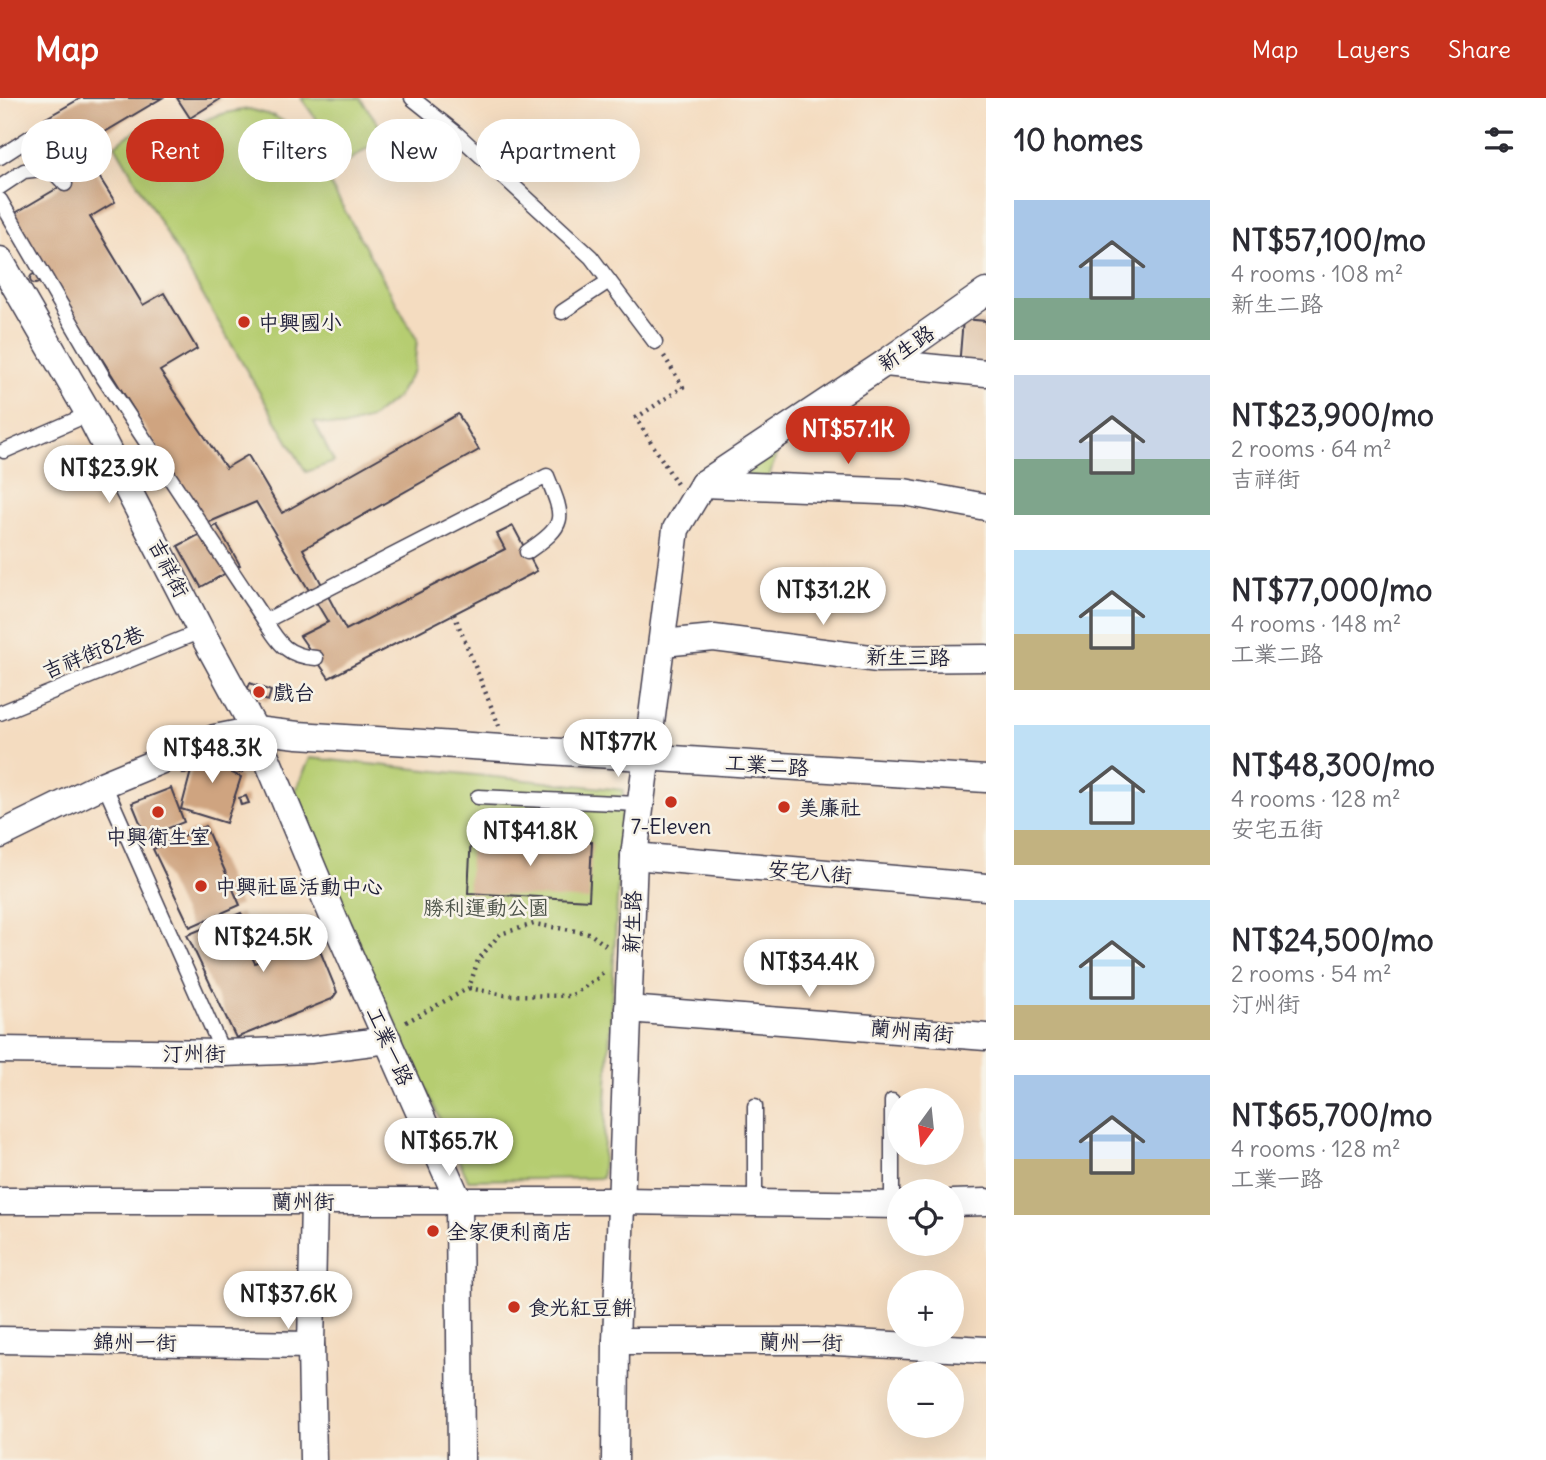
<!DOCTYPE html>
<meta charset="utf-8">
<style>
:root{--surface:#fff;--page:#f2f2f3;--text:#2b2b33;--muted:#7c7c81;--accent:#c8321e}
body{margin:0;font-family:Delius,"LXGW WenKai TC",sans-serif;background:var(--page);color:var(--text);height:100vh;display:flex;flex-direction:column;font-size:26px;white-space:nowrap}
*{box-sizing:border-box;margin:0}
p{font-size:23px;color:var(--muted)}
.icon{flex:none;width:38px;height:38px;fill:none;stroke:currentColor;stroke-width:2;stroke-linecap:round;stroke-linejoin:round}
.map{position:relative;flex:1;overflow:hidden}
.drawer{display:flex;flex-direction:column;background:var(--surface);width:560px}
.drawer>*{flex:none}
.banner{position:absolute;left:21px;top:21px;width:665px;height:63px;display:flex;gap:14px}
.needle{width:46px;rotate:195deg}
.fabs{position:absolute;left:887px;top:990px;display:grid;gap:14px}
.fabs a{display:grid;place-items:center;width:77px;height:77px;border-radius:50%;background:var(--surface);box-shadow:0 7px 28px #0002;font-size:35px}
.price{position:absolute;translate:-50% -60px;padding:0 16px;border-radius:24px;background:#fff;color:#222;font-size:23px;line-height:46px;filter:drop-shadow(0 2px 4px #0008)}
.price::after{content:'';position:absolute;left:50%;top:42px;width:21px;height:16px;margin-left:-10px;background:inherit;clip-path:polygon(0 0,100% 0,50% 100%)}
.price.on{background:var(--accent);color:#fff}
ul{padding:0;list-style:none}
li{display:flex;align-items:center;gap:21px;height:175px;padding:0 28px}
li span{display:grid;place-items:center;flex:none;width:196px;height:140px;border-radius:0px;color:#555}
li>.icon{margin-inline-start:auto}
span .icon{width:84px;height:84px;fill:#fffc;stroke-width:1}
li b{font-size:30px}
h2{display:flex;justify-content:space-between;align-items:center;height:84px;padding:0 28px;font-size:30px}
.chip{padding:0 24px;border-radius:32px;background:var(--surface);box-shadow:0 7px 28px #0002;font-size:24px;line-height:63px}
.chip.on{background:var(--accent);color:#fff}
header{display:flex;align-items:center;gap:42px;box-sizing:border-box;height:98px;padding:0 35px;background:var(--accent);color:#fff}
header strong{font-size:33px}
nav{display:flex;gap:38px;margin-inline-start:auto;font-size:24px}
main{display:flex;flex:1;min-height:0}
.map>svg:first-child{display:block}
.green{fill:#b6cd71;stroke:#6c7856;stroke-width:2}
.building{fill:#cfa480}
.lines{fill:none;stroke-linecap:round;stroke-linejoin:round}
.lane-casing{stroke:#423e4f;stroke-width:17}
.street-casing{stroke:#423e4f;stroke-width:29}
.path{stroke:#423e4f;stroke-width:4.5;stroke-dasharray:2 5;stroke-linecap:butt}
.lane{stroke:#fff;stroke-width:14}
.street{stroke:#fff;stroke-width:26}
.poi-dot{fill:#c8321e;stroke:#f7f3e8;stroke-width:2.5}
.labels{text-anchor:middle;dominant-baseline:central;stroke-width:5;stroke-linejoin:round;paint-order:stroke}
.poi-label{font-size:21px;fill:#22223b;stroke:#f7f3e8;text-anchor:start}
.street-label{font-size:21px;fill:#22223b;stroke:#f7f3e8}
.park-label{font-size:21px;fill:#4e554b;stroke:#f7f3e8}
</style>
<header>
<strong>Map</strong>
<nav><a>Map</a><a>Layers</a><a>Share</a></nav>
</header>
<main>
<div class="map">
<svg width="986" height="1362" viewBox="0 0 986 1362">
<rect width="100%" height="100%" fill="#f7f3e8"/>
<filter id="ink" filterUnits="userSpaceOnUse"><feTurbulence type="fractalNoise" baseFrequency=".0143" numOctaves="2"/><feDisplacementMap in="SourceGraphic" scale="14" xChannelSelector="R" yChannelSelector="G"/><feConvolveMatrix kernelMatrix="1 2 1 2 8 2 1 2 1" color-interpolation-filters="sRGB"/></filter>
<filter id="wash" filterUnits="userSpaceOnUse"><feTurbulence type="fractalNoise" baseFrequency=".00686" numOctaves="4" result="noise"/><feDisplacementMap in="SourceGraphic" scale="28" xChannelSelector="R" yChannelSelector="G"/><feGaussianBlur stdDeviation="1.57" result="paint"/><feColorMatrix in="noise" values="0 0 0 0 0 0 0 0 0 0 0 0 0 0 0 0 0 1.4 0 .05"/><feComposite in="paint" operator="in"/></filter>
<g filter="url(#wash)">
<rect width="100%" height="100%" fill="#f4dcc0"/>
<g class="green">
<polygon points="301,0 360,0 386,37 347,64"/>
<path d="M249,11L274,18L301,34L417,242L414,272L397,299L370,321L342,329L314,324L334,364L306,374L115,47L138,31L163,66C194,27 197,18 249,11Z"/>
<polygon points="781,341 768,383 721,379"/>
<polygon points="310,660 623,692 602,1080 468,1082 292,701"/>
</g>
<g id="blocks">
<g class="building">
<polygon points="81,0 162,0 78,50 93,69 115,104 90,119 143,207 164,195 197,251 160,273 226,370 248,357 282,415 458,316 479,352 303,451 346,532 505,451 497,436 513,428 537,473 329,580 300,538 328,524 256,404 205,426 12,117 73,81 39,24"/>
<polygon points="177,0 222,0 190,20"/>
<circle cx="35" cy="181" r="5"/>
<polygon points="963,221 986,223 986,271 959,269"/>
<polygon points="217,427 240,467 201,489 178,448"/>
<polygon points="250,585 271,593 268,603 246,595"/>
<polygon points="216,649 237,655 232,675 241,679 226,725 181,711 195,658"/>
<circle cx="240" cy="670" r="4.5"/>
<circle cx="185" cy="671" r="4.5"/>
<polygon points="171,690 184,724 146,739 132,705"/>
<polygon points="246,698 249,705 241,707 239,700"/>
<polygon points="205,728 240,807 190,829 153,751"/>
<polygon points="471,737 592,744 589,802 468,795"/>
<polygon points="241,815 248,827 238,832 255,865 278,854 273,840 275,831 291,822 304,827 314,838 337,894 332,901 236,940 187,837"/>
</g>
</g>
</g>
<g filter="url(#ink)">
<use href="#blocks" fill-opacity="0" stroke="#423e4f" stroke-width="2"/>
<g class="lines">
<g class="lane-casing">
<g id="lane">
<polyline points="412,0 457,36 591,159 655,244"/>
<polyline points="0,59 31,39"/>
<polyline points="0,89 24,73 50,70 65,86"/>
<path d="M0,102L103,279L265,523L547,378C565,422 567,426 527,454"/>
<polyline points="562,214 609,183"/>
<polyline points="4,353 89,316"/>
<path d="M265,523C279,546 287,558 316,560"/>
<polyline points="0,615 201,533"/>
<polyline points="104,686 223,955"/>
<polyline points="478,699 639,706"/>
<polyline points="755,1008 755,1106"/>
<polyline points="892,1108 892,1003"/>
</g>
</g>
<g class="street-casing">
<g id="street">
<polyline points="0,162 89,316 201,533 255,632 339,833 459,1104 461,1362"/>
<polyline points="885,265 986,275"/>
<polyline points="703,386 904,394 986,409"/>
<polyline points="663,545 714,540 878,561 986,560"/>
<polyline points="0,737 104,686 215,640 255,632 298,637 986,681"/>
<polyline points="634,758 986,789"/>
<polyline points="628,911 986,939"/>
<polyline points="0,952 223,955 310,952 388,942"/>
<polyline points="0,1103 622,1103 900,1107"/>
<polyline points="952,1105 986,1104"/>
<polyline points="0,1242 311,1247"/>
<polyline points="616,1243 817,1243 986,1252"/>
<polyline points="313,1362 311,1247 314,1103"/>
<polyline points="615,1362 616,1243 634,758 676,431 703,386 885,265 986,194"/>
</g>
</g>
<g class="path">
<polyline points="664,258 683,289 636,320 677,386"/>
<polyline points="454,516 499,628"/>
<polyline points="469,890 505,897 571,898 598,880 605,872"/>
<polyline points="406,924 469,890 478,862 500,836 534,826 589,835 608,849"/>
</g>
<use href="#lane" class="lane"/>
<use href="#street" class="street"/>
</g>
</g>
<g class="poi-dot">
<circle cx="244" cy="224" r="7"/>
<circle cx="259" cy="594" r="7"/>
<circle cx="671" cy="704" r="7"/>
<circle cx="784" cy="709" r="7"/>
<circle cx="158" cy="714" r="7"/>
<circle cx="201" cy="788" r="7"/>
<circle cx="433" cy="1133" r="7"/>
<circle cx="514" cy="1209" r="7"/>
</g>
<g class="labels">
<g class="poi-label">
<text x="258" y="224">中興國小</text>
<text x="273" y="594">戲台</text>
<text x="798" y="709">美廉社</text>
<text x="671" y="728" text-anchor="middle">7-Eleven</text>
<text x="158" y="738" text-anchor="middle">中興衛生室</text>
<text x="215" y="788">中興社區活動中心</text>
<text x="447" y="1133">全家便利商店</text>
<text x="528" y="1209">食光紅豆餅</text>
</g>
<g class="street-label">
<text transform="translate(906 250) rotate(-35)">新生路</text>
<text transform="translate(169 470) rotate(63)">吉祥街</text>
<text transform="translate(93 554) rotate(-22)">吉祥街82巷</text>
<text transform="translate(908 559) rotate(1)">新生三路</text>
<text transform="translate(767 667) rotate(4)">工業二路</text>
<text transform="translate(810 774) rotate(5)">安宅八街</text>
<text transform="translate(632 824) rotate(-88)">新生路</text>
<text transform="translate(912 933) rotate(5)">蘭州南街</text>
<text transform="translate(390 948) rotate(66)">工業一路</text>
<text x="194" y="955">汀州街</text>
<text x="303" y="1103">蘭州街</text>
<text transform="translate(135 1244) rotate(1)">錦州一街</text>
<text transform="translate(801 1244) rotate(1)">蘭州一街</text>
</g>
<g class="park-label">
<text x="486" y="809">勝利運動公園</text>
</g>
</g>
</svg>
<div class="fabs">
<a><svg class="needle" viewBox="-14 -14 28 28"><path d="M0-13l5 13h-10z" fill="#e53935"/><path d="M0 13l5-13h-10z" fill="#7c7c81"/></svg></a>
<a><svg class="icon" aria-label="locate" viewBox="0 0 24 24"><circle cx="12" cy="12" r="6"/><path d="M12 2v4M12 18v4M2 12h4M18 12h4"/></svg></a>
<a>+</a>
<a>−</a>
</div>
<b class="price on" style="left:848px;top:368px">NT$57.1K</b>
<b class="price" style="left:109px;top:407px">NT$23.9K</b>
<b class="price" style="left:823px;top:529px">NT$31.2K</b>
<b class="price" style="left:618px;top:681px">NT$77K</b>
<b class="price" style="left:212px;top:687px">NT$48.3K</b>
<b class="price" style="left:530px;top:770px">NT$41.8K</b>
<b class="price" style="left:263px;top:876px">NT$24.5K</b>
<b class="price" style="left:809px;top:901px">NT$34.4K</b>
<b class="price" style="left:449px;top:1080px">NT$65.7K</b>
<b class="price" style="left:288px;top:1233px">NT$37.6K</b>
<div class="banner">
<a class="chip">Buy</a>
<a class="chip on">Rent</a>
<a class="chip">Filters</a>
<a class="chip">New</a>
<a class="chip">Apartment</a>
</div>
</div>
<section class="drawer">
<h2>10 homes<svg class="icon" aria-label="filters" viewBox="0 0 24 24"><path d="M4 7h16M4 17h16"/><circle cx="9" cy="7" r="2"/><circle cx="15" cy="17" r="2"/></svg></h2>
<ul>
<li><span style="background:linear-gradient(#a9c7e8 70%,#7fa58c 0)"><svg class="icon" aria-label="home" viewBox="0 0 24 24"><path d="M3 11l9-7 9 7M6 9v11h12V9"/></svg></span><div><b>NT$57,100/mo</b><p>4 rooms · 108 m²</p><p>新生二路</p></div></li>
<li><span style="background:linear-gradient(#c9d6e8 60%,#7fa58c 0)"><svg class="icon" aria-label="home" viewBox="0 0 24 24"><path d="M3 11l9-7 9 7M6 9v11h12V9"/></svg></span><div><b>NT$23,900/mo</b><p>2 rooms · 64 m²</p><p>吉祥街</p></div></li>
<li><span style="background:linear-gradient(#bfe0f5 60%,#c2b280 0)"><svg class="icon" aria-label="home" viewBox="0 0 24 24"><path d="M3 11l9-7 9 7M6 9v11h12V9"/></svg></span><div><b>NT$77,000/mo</b><p>4 rooms · 148 m²</p><p>工業二路</p></div></li>
<li><span style="background:linear-gradient(#bfe0f5 75%,#c2b280 0)"><svg class="icon" aria-label="home" viewBox="0 0 24 24"><path d="M3 11l9-7 9 7M6 9v11h12V9"/></svg></span><div><b>NT$48,300/mo</b><p>4 rooms · 128 m²</p><p>安宅五街</p></div></li>
<li><span style="background:linear-gradient(#bfe0f5 75%,#c2b280 0)"><svg class="icon" aria-label="home" viewBox="0 0 24 24"><path d="M3 11l9-7 9 7M6 9v11h12V9"/></svg></span><div><b>NT$24,500/mo</b><p>2 rooms · 54 m²</p><p>汀州街</p></div></li>
<li><span style="background:linear-gradient(#a9c7e8 60%,#c2b280 0)"><svg class="icon" aria-label="home" viewBox="0 0 24 24"><path d="M3 11l9-7 9 7M6 9v11h12V9"/></svg></span><div><b>NT$65,700/mo</b><p>4 rooms · 128 m²</p><p>工業一路</p></div></li>
</ul>
</section>
</main>
